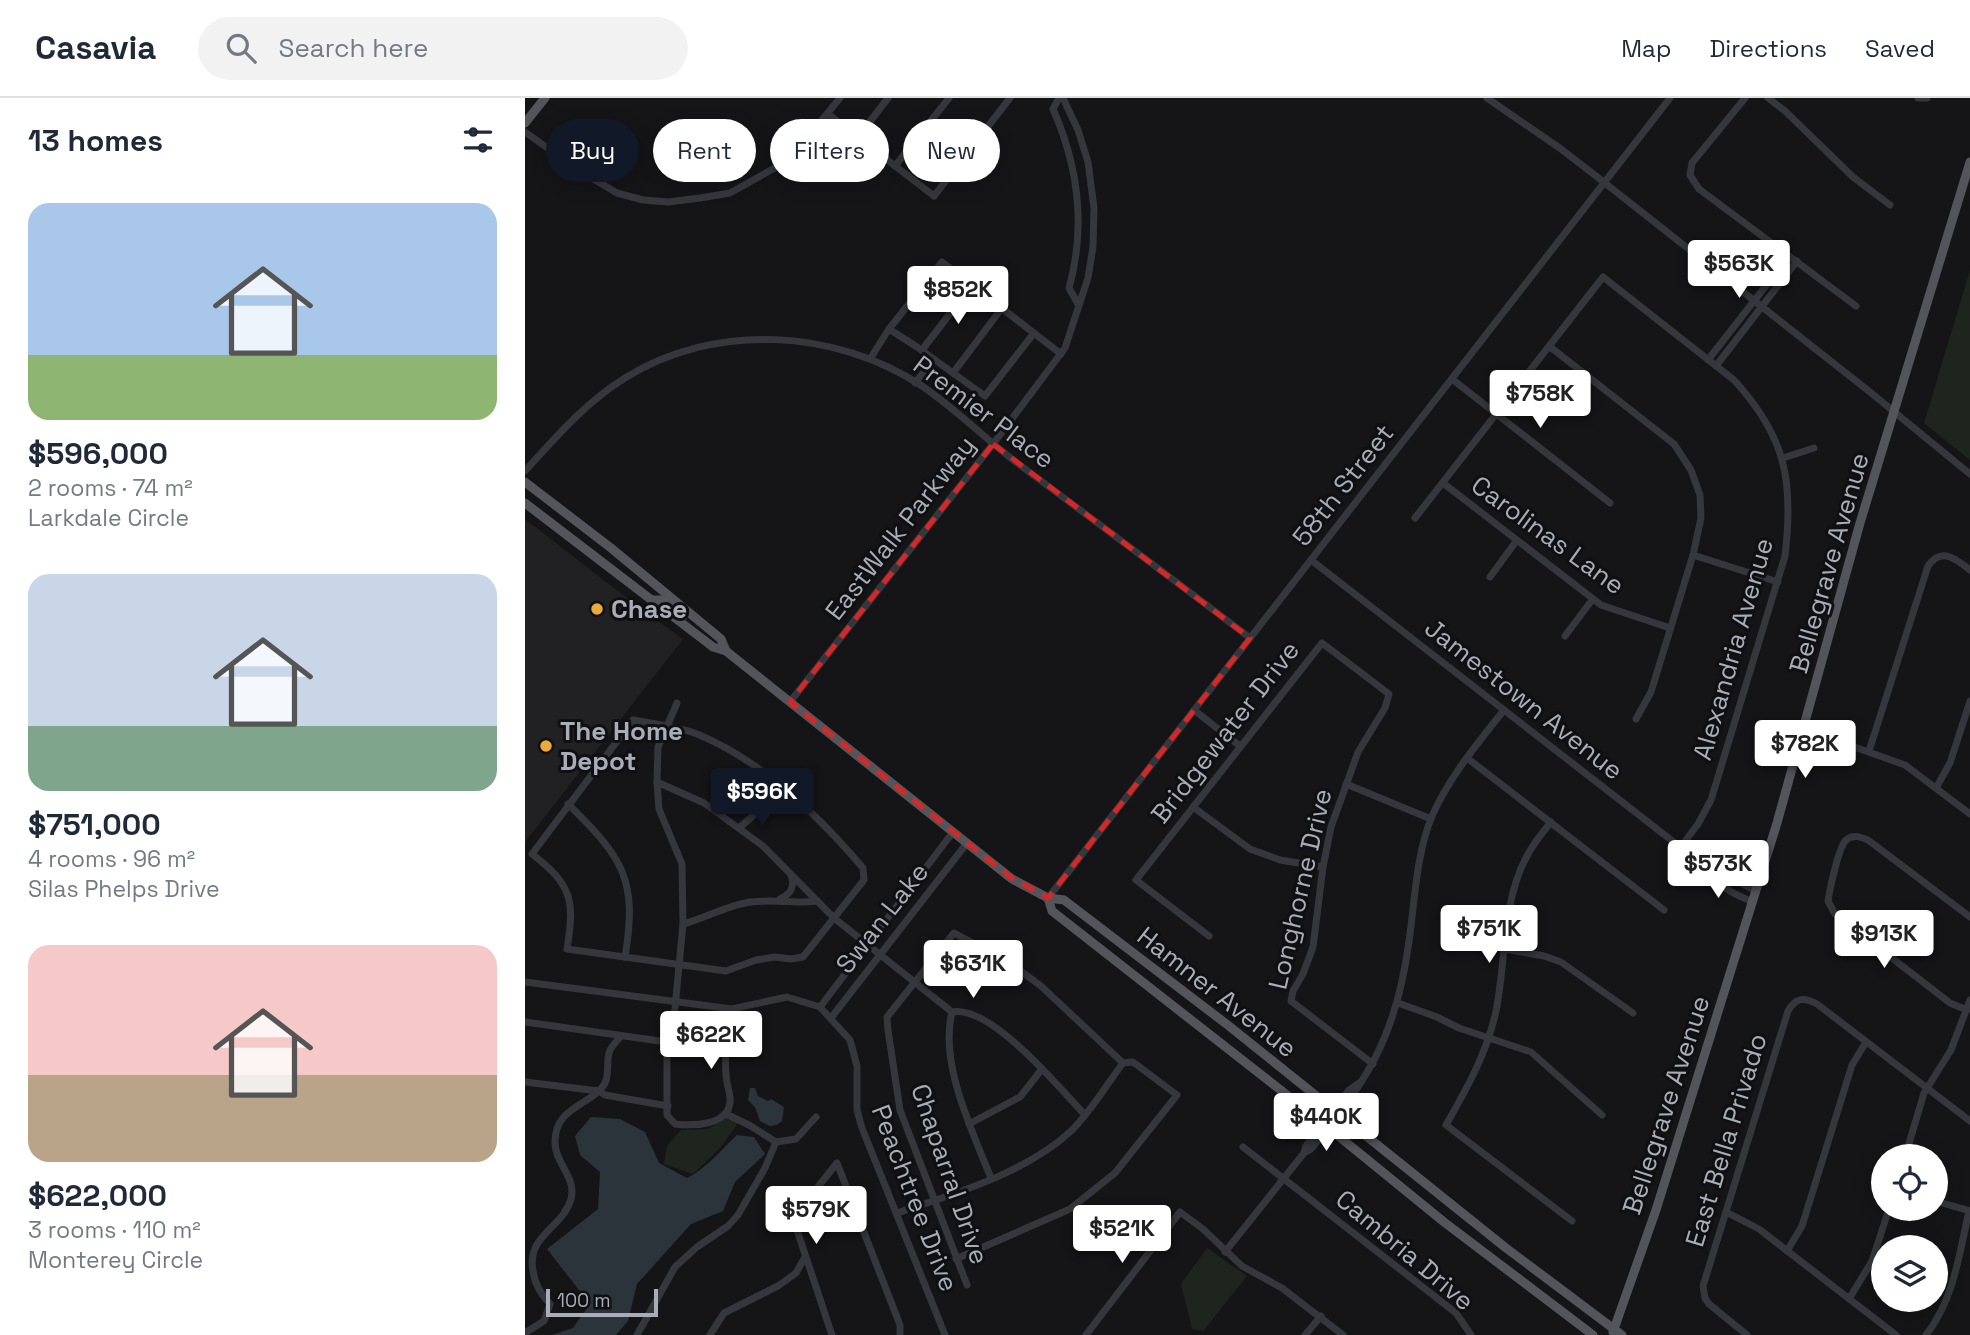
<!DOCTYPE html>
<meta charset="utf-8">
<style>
:root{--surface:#fff;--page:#f2f2f3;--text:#1f2937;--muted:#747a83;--line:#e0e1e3;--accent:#111827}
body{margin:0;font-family:"Space Grotesk",sans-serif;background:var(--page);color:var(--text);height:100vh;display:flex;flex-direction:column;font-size:26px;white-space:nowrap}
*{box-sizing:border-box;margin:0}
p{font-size:23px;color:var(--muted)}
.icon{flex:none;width:38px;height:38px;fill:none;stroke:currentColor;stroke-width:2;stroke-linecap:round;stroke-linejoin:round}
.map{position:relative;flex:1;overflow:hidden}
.details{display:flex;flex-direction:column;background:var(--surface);width:525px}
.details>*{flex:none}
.hud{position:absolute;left:21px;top:21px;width:665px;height:63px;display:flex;gap:14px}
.tools{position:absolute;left:1346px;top:1046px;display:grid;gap:14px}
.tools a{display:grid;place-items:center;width:77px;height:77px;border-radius:50%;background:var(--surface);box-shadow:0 4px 18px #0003;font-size:35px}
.scale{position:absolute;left:21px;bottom:18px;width:112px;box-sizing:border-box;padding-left:7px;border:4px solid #a8adb7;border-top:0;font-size:19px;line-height:24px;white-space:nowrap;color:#a8adb7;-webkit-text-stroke:5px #101012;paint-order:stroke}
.price{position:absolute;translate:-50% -60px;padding:0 16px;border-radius:7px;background:#fff;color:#222;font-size:23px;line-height:46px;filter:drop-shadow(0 2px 4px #0008)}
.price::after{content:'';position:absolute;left:50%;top:42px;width:21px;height:16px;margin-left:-10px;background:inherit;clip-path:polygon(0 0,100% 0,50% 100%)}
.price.active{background:var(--accent);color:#fff}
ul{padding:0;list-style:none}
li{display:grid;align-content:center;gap:14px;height:371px;padding:0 28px}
li span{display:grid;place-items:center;height:217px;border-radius:21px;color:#555}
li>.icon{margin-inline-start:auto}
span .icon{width:126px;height:126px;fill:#fffc;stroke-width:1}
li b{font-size:30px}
h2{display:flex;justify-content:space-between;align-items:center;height:84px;padding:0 28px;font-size:30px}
.chip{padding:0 24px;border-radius:32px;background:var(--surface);box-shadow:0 4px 18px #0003;font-size:24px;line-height:63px}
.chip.active{background:var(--accent);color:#fff}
header{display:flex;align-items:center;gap:42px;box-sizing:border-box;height:98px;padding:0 35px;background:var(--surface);border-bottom:2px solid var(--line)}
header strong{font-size:33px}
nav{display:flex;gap:38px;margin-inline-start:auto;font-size:24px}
.search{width:490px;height:63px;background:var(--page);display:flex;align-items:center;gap:18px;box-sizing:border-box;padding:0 24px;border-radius:38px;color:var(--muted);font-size:26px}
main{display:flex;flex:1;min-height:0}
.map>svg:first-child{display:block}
.built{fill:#212124}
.green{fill:#1e251e}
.water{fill:#2c343b}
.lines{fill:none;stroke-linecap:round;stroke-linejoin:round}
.minor{stroke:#36373c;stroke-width:7}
.major{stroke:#53555b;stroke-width:9}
.marked{fill:none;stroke:#d62828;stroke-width:5;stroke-dasharray:14 9;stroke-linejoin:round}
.poi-dot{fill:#ebab39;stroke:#101012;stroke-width:2.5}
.labels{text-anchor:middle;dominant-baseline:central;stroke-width:6;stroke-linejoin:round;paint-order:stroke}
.street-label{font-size:26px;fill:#a8adb7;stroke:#101012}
.poi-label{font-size:26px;font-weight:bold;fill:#a8adb7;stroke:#101012;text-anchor:start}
</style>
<header>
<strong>Casavia</strong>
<div class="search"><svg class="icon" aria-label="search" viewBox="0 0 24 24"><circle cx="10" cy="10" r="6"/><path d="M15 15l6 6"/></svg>Search here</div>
<nav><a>Map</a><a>Directions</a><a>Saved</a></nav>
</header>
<main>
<section class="details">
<h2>13 homes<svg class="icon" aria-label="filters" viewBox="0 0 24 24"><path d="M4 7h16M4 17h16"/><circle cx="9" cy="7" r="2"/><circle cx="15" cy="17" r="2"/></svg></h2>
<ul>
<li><span style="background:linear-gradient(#a9c7e8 70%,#8fb573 0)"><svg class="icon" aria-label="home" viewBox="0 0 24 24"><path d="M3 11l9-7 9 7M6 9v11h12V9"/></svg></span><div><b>$596,000</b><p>2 rooms · 74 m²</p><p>Larkdale Circle</p></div></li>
<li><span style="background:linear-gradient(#c9d6e8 70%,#7fa58c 0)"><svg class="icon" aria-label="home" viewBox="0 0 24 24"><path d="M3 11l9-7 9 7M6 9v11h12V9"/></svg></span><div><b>$751,000</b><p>4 rooms · 96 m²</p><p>Silas Phelps Drive</p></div></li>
<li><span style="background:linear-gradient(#f6c9c9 60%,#b9a48a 0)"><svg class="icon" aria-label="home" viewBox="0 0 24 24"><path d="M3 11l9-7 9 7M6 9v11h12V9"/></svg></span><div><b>$622,000</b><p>3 rooms · 110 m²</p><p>Monterey Circle</p></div></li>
</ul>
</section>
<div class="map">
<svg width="1445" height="1237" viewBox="0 0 1445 1237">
<rect width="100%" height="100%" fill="#151517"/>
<polygon class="built" points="0,421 103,501 107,513 120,523 134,524 158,541 0,744"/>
<g class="green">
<polygon points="1445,172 1445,362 1399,325"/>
<polygon points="200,1020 213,1025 196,1049 168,1076 139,1066 142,1048 156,1032 184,1031"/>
<polygon points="682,1150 722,1178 678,1233 667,1231 656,1186"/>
</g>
<g class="water">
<polygon points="225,990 230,990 233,998 243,1003 246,1001 259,1009 257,1023 252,1027 245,1028 235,1023 230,1009 223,1002"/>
<path d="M66,1019L95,1021L120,1034L134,1065L162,1080C182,1070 195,1053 212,1037L229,1039L240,1056L210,1084L198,1113L166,1126L112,1186L103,1223L91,1237H27L48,1230L65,1206L22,1151L73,1111L75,1074L55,1057L50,1038Z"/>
</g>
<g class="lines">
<g class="minor">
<path d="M534,0L528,11C554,70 561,129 544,190L553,206"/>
<polyline points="962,0 1036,51 1071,78 1345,294 1445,376"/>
<polyline points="1220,0 1167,65 1165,77 1174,91 1331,208"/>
<polyline points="1243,0 1260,13 1328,79 1365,107"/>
<polyline points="1393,0 1402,0"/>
<polyline points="303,16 409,98 485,0"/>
<polyline points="0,34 55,73 92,95 118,102 143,104 175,100 205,95 264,62 315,0"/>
<polyline points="333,39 363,0"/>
<polyline points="370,68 424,0"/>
<polyline points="364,231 417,164 536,256"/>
<polyline points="1024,248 1149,346 1166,372 1175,397 1176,420 1168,457 1126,594 1111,621"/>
<polyline points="397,252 447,187"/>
<polyline points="345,261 364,231 392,249 460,298 509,235"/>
<polyline points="1183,262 1264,158"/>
<polyline points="1191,268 1272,163"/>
<polyline points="428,275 477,210"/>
<polyline points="927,281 1085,405"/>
<polyline points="390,285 409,261"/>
<polyline points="1258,360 1289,350"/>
<path d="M0,373C31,339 61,304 100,280C189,224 311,231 397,288C430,310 460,341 492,365C570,423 648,481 725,540"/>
<polyline points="918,385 1076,507 1145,530"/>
<path d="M890,420L1078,179L1209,282C1261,339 1269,383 1260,458L1186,702L1173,726L1155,750"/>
<polyline points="1168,457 1253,484"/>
<polyline points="786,462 1186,773 1194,774 1231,793"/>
<polyline points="965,479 992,442"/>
<polyline points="1040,538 1067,502"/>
<polyline points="265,604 468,346 540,250 563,180 568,149 569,110 563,64 553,32 538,0"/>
<polyline points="669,612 715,648"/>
<path d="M108,622C129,626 152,628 172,636C236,662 294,718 338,770L339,782L278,859L266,861L250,859L231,862L201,873L42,851C50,802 47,787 7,756Z"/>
<polyline points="1279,631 1380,667 1445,716"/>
<path d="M1344,653L1403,468C1416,449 1430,460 1445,472"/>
<polyline points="942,660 1139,812"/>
<path d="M132,684L179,705L238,748L309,820L427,914C465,906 534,989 559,1016"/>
<polyline points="821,686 906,721"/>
<polyline points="1411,690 1425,665 1445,603"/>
<path d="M43,706C98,760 113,781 100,859"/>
<polyline points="668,709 725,751 755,762 798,769"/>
<path d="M1026,724C1017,735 1007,747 1001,760C977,805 981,864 971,913C962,955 942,990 921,1027L1047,1123"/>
<polyline points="214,730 259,691"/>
<path d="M1186,773C1193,790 1212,797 1228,804"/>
<polyline points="523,800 1145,0"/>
<path d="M255,801C266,796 270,789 266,777"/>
<path d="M158,826C181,820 202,807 226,804C248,801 270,806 292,803"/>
<polyline points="684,838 611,782 797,545 864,596 860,610 833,654 806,729 798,769 788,849 778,876 768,893 766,903 848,966"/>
<polyline points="980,851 1019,858 1036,864 1108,915"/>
<polyline points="0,884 207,911 262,899 295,909 325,942 332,968 332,1012 337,1030 420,1237"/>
<polyline points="873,905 912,919 934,930 1006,954 1077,1017"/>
<polyline points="295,909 428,734"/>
<path d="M1442,912L1425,905L1310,816L1303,803L1304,797C1306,786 1314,749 1321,742C1328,736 1336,739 1343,742L1445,819"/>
<path d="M427,914C414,965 447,1032 466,1080"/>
<polyline points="149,920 158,826 157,766 134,711 132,684 133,649 152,605"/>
<path d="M149,920L184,926L200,943C201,954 200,965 201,976C201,986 206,995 205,1004C203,1028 167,1028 150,1026L142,1017V944Z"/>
<polyline points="306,920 442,745"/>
<polyline points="0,924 142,944"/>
<polyline points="0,984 74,993 80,997 143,1008"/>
<polyline points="201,1016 224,1027 251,1044 271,1041 291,1019"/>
<polyline points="444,1026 495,999 517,971"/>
<polyline points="718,1049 931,1215 946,1237"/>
<path d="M779,1055L786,1051C844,982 872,935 884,843C890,802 891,757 907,718C924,679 953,645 979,612"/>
<polyline points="1380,1059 1399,995 1426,952 1445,902"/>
<polyline points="1410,1103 1445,1113"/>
<polyline points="1201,1114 1234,1131 1371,1237"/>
<path d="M372,1115C429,1096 501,1075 546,1033C565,1015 582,986 598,965"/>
<polyline points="1262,1153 1277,1128 1327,967 1341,944"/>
<polyline points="700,1154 779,1055 781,1048 824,992 834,985"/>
<polyline points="431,1161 545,1111 590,1075 652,997 608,964 598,965 516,888 482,863 429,835 362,919 363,932 375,1012 442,1187"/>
<polyline points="1324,1201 1347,1163 1364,1111"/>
<path d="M0,1235L19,1223L25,1206C16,1196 10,1187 8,1173C1,1137 38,1130 46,1101C52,1080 30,1065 30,1045C29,1009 66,1007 79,987C85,978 81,965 84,955C85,949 92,943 96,938"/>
<polyline points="112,1237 150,1169 172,1149 203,1128 213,1117 240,1070 251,1044"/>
<polyline points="185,1237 199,1215 253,1188 271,1175 280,1159"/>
<polyline points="307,1237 268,1120 312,1065 375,1227 375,1237"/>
<polyline points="561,1237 655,1114 678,1131 717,1168 757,1190 818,1237"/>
<polyline points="780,1237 796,1218"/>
<path d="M1222,1237L1184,1206L1180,1200L1178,1188L1263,913C1271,899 1279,899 1292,906L1445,1023"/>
<path d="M1401,1237C1429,1201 1434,1157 1444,1113"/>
</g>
<g class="major">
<polyline points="0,25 20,0"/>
<polyline points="0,384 86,450 196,541 201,553"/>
<polyline points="0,405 188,549 201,553 487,781 523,800 539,802 704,928 981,1150 1097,1237"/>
<polyline points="126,502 138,502 158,518"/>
<polyline points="523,800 527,813 790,1019 919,1124 1068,1237"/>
<polyline points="1088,1234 1131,1112 1252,725 1335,425 1445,64"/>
</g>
</g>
<path class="marked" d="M468,346L725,540L523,800L484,778L265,604Z"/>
<g class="poi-dot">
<circle cx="72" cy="511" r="7"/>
<circle cx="21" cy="648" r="7"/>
</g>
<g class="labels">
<g class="street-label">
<text transform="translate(459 314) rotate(37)">Premier Place</text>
<text transform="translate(818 387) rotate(-52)">58th Street</text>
<text transform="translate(375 430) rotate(-52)">EastWalk Parkway</text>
<text transform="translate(1023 437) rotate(36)">Carolinas Lane</text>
<text transform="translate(1304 465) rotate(-74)">Bellegrave Avenue</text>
<text transform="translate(1208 551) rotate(-74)">Alexandria Avenue</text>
<text transform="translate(999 601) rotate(38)">Jamestown Avenue</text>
<text transform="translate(700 634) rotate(-52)">Bridgewater Drive</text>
<text transform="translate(775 791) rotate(-77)">Longhorne Drive</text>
<text transform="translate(357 820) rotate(-52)">Swan Lake</text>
<text transform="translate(692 894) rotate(38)">Hamner Avenue</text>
<text transform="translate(1141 1007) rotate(-72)">Bellegrave Avenue</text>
<text transform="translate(1201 1042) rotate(-73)">East Bella Privado</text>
<text transform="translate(425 1076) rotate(71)">Chaparral Drive</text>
<text transform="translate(390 1100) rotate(69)">Peachtree Drive</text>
<text transform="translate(880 1152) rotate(40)">Cambria Drive</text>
</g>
<g class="poi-label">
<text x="86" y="511">Chase</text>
<text x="35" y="633">The Home<tspan x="35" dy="30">Depot</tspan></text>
</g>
</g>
</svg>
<div class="tools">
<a><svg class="icon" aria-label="locate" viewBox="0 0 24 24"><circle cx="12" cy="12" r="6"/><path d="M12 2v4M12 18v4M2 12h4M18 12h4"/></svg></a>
<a><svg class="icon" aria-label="layers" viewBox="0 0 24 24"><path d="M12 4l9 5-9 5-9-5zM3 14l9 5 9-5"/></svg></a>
</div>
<div class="scale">100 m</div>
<b class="price" style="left:1214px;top:202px">$563K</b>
<b class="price" style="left:433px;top:228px">$852K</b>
<b class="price" style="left:1015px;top:332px">$758K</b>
<b class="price" style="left:1280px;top:682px">$782K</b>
<b class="price active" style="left:237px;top:730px">$596K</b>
<b class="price" style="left:1193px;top:802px">$573K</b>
<b class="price" style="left:964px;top:867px">$751K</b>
<b class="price" style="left:1359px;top:872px">$913K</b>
<b class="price" style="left:448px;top:902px">$631K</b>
<b class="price" style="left:186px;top:973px">$622K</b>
<b class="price" style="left:801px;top:1055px">$440K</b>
<b class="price" style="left:291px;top:1148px">$579K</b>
<b class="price" style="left:597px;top:1167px">$521K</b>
<div class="hud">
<a class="chip active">Buy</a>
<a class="chip">Rent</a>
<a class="chip">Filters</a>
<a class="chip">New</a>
</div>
</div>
</main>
